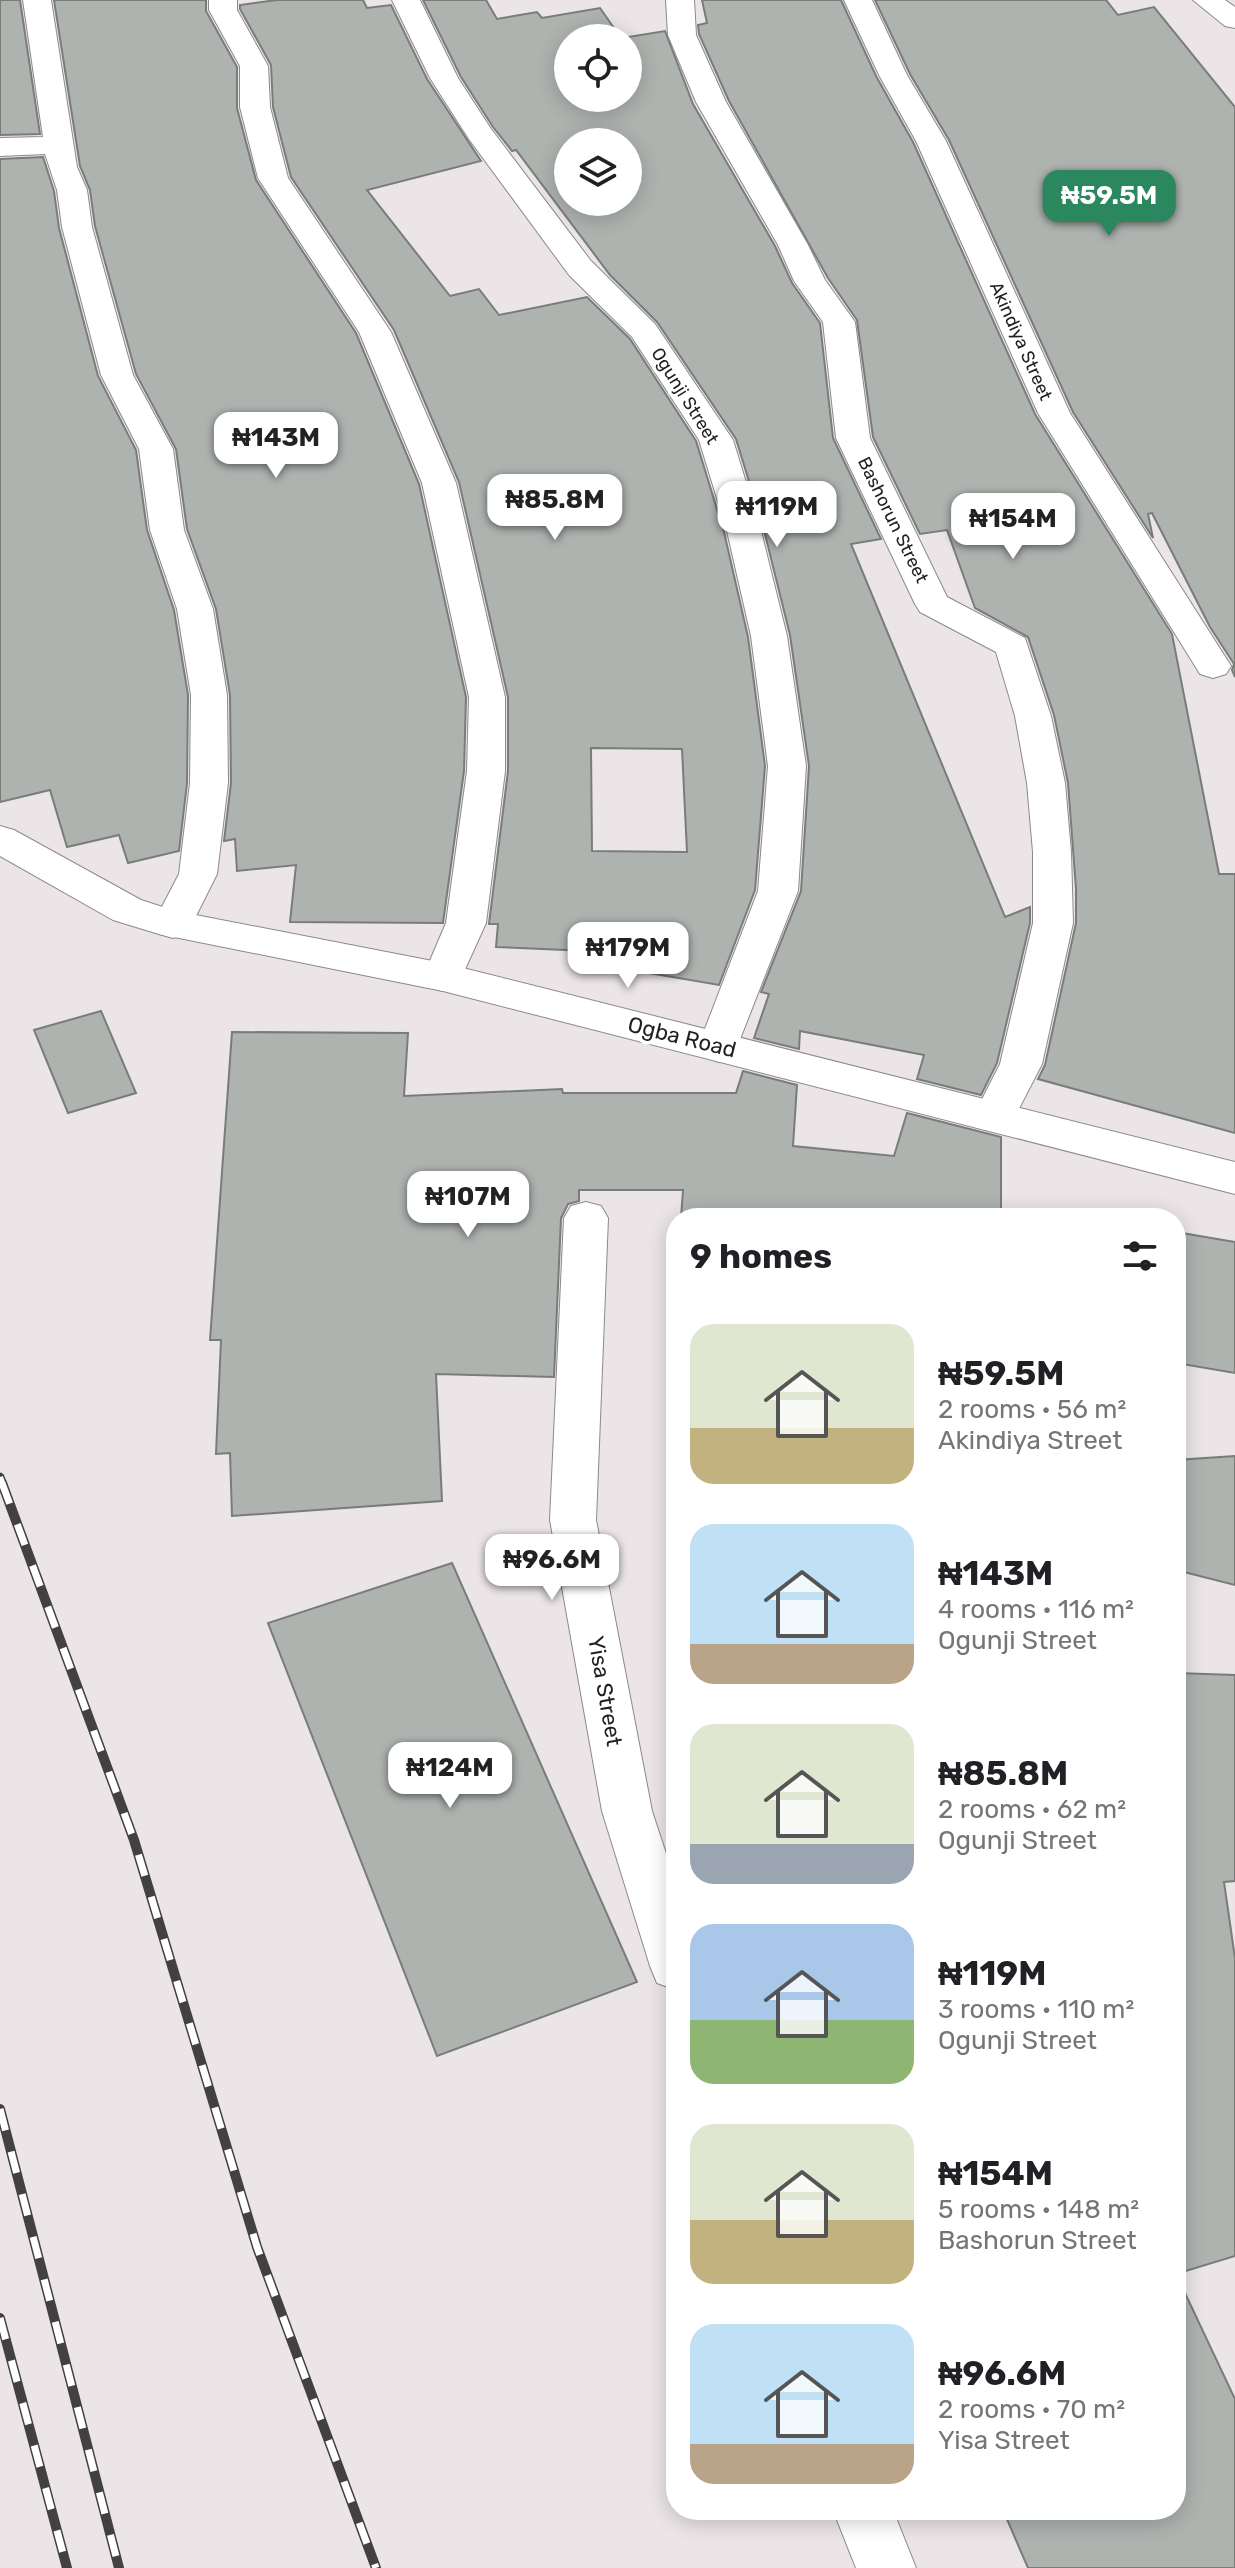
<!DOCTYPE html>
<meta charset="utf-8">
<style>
:root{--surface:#fff;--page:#f2f2f2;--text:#202124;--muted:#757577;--accent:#2b875d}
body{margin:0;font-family:Rubik,sans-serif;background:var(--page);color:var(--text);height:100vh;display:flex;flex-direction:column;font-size:30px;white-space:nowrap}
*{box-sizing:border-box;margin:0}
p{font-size:26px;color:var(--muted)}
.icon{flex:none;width:44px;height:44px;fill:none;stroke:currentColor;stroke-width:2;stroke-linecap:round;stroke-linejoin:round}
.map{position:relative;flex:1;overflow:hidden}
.details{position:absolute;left:666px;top:1208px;width:520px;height:1312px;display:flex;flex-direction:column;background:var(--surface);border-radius:32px;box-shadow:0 4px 20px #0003}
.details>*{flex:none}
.tools{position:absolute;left:554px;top:24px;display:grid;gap:16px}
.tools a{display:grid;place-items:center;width:88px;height:88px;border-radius:50%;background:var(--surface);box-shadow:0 4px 20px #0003;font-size:40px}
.price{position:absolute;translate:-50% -68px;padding:0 18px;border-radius:16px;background:#fff;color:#222;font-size:26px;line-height:52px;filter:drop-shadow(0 2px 4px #0008)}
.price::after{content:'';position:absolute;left:50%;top:48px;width:24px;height:18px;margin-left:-12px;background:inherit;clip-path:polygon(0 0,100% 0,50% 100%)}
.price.on{background:var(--accent);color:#fff}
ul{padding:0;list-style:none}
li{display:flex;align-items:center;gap:24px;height:200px;padding:0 24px}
li span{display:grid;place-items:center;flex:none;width:224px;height:160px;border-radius:24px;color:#555}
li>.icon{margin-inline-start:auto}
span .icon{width:96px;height:96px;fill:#fffc;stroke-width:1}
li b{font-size:34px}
h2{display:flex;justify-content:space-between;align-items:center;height:96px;padding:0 24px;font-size:34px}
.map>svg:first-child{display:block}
.building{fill:#aeb3b0;stroke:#787d7a;stroke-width:2;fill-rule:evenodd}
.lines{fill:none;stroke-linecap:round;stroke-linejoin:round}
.street-casing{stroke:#8d888b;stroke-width:2}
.secondary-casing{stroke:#8d888b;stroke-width:2}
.street{fill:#fff;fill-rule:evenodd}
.secondary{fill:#fff;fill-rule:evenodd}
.rail-far1-casing{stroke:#434042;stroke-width:9}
.rail-casing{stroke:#434042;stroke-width:10}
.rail-far1{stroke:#fff;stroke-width:6;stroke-dasharray:17;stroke-linecap:butt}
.rail{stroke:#fff;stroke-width:7;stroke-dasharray:22;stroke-linecap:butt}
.labels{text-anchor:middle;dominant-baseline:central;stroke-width:7;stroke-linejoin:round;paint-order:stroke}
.far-street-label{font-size:18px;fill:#211f20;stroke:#fff}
.street-label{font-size:22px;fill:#211f20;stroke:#fff}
</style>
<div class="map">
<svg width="1235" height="2568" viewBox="0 0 1235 2568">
<rect width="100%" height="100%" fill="#ebe5e8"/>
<g class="building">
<polygon points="0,0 20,0 40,134 0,135"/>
<polygon points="54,0 206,0 206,11 237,67 237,108 256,180 356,333 419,484 466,697 464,771 443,923 290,922 296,865 237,871 235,839 224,841 231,783 230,695 216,609 187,529 176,449 136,374 95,226 90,190 80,166"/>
<path d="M277,0H363L367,8L391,5L427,79L481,161L367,190L450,296L479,289L499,315L587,297L630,339L696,441L724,532L748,637L765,766L755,890L719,985L584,962L588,951L496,947L498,924H489L508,771V697L459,482L394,330L291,177L273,107L271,65L240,9V5ZM591,748L682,749L687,852L592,851Z"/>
<path d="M423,0H486L497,19L537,12L542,18L600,8L621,38H568V98H628V38H622L665,31L693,104L775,246L792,283L820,323L833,438L881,539L851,544L1005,917L1030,907V923L997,1063L981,1095L917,1079L924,1055L800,1031L799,1049L754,1038L769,994L761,992L801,891L809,766L790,635L764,530L736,439L657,322L610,275L516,150L512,151L493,127L461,77ZM568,142H628V202H568Z"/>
<polygon points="702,0 841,0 876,76 913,142 1035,414 1172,634 1219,874 1235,874 1235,1133 1038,1079 1045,1065 1076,923 1076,889 1068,783 1054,715 1028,637 975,608 947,530 920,534 873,437 857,320 828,278 729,101 699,34 698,25 707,23"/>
<polygon points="875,0 1106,0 1118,15 1154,7 1235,107 1235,677 1232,670 1234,664 1210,627 1152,513 1148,514 1153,538 1073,412 949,140 910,74"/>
<polygon points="43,157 54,191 59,228 98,376 136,450 147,530 174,610 188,695 187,783 179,851 128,863 119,835 67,847 50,790 0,802 0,159"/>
<polygon points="101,1011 136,1093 68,1113 34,1030"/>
<polygon points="232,1032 408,1033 404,1096 562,1089 563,1093 736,1093 743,1071 797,1085 793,1146 894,1156 907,1113 1001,1137 1001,1218 681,1218 683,1190 579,1190 579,1201 568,1204 561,1218 554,1377 436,1374 442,1501 232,1516 230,1453 216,1454 221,1340 210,1340"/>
<polygon points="1176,1232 1235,1242 1235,1373 1176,1363"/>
<polygon points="1235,1456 1235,1585 1176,1570 1176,1460"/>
<polygon points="452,1563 637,1982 437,2056 268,1623"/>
<polygon points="1176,1673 1235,1675 1235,1881 1224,1882 1235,1958 1235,2256 1176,2274"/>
<polygon points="1176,2274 1235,2399 1235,2568 1028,2568 1003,2510 1176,2510"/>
</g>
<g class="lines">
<g class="street-casing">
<g id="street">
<polygon points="23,0 51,0 77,167 87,190 92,227 133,375 173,449 184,530 213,609 227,695 228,783 217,874 187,934 173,938 159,934 153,924 179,874 190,783 191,695 177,609 150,530 139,449 101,375 62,227 57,190 45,154 0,156 0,138 43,137"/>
<polygon points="209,0 237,0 237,10 268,66 270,107 288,178 391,332 456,483 505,697 505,771 486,923 457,987 443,991 429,987 423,977 446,923 467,771 469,697 422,483 359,332 258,178 240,107 240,66 209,10"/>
<polygon points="392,0 420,0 458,78 491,129 591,261 655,324 733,440 761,531 787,636 806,766 798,891 733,1057 719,1062 705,1057 698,1047 758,891 768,766 751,636 727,531 699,440 632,337 569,275 469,139 430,78"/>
<polygon points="666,0 694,0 696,35 726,102 808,245 825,280 855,322 870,438 947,597 1025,638 1051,716 1065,783 1071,852 1073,923 1042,1064 1009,1128 994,1132 979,1128 973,1117 1000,1064 1033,923 1033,852 1027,783 1015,716 996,652 920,612 915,604 836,438 823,322 794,281 778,245 696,102 668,35"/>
<polygon points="844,0 872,0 907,75 946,141 1070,413 1231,666 1226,674 1213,678 1200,674 1038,413 916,141 879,75"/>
<polygon points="586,1202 601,1206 608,1218 596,1520 652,1811 676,1884 676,1990 657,1983 650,1966 602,1811 550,1520 564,1218 571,1206"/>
<polygon points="833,2510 893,2510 916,2568 856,2568"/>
</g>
</g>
<g class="secondary-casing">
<g id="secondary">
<polygon points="1193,0 1225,0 1235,7 1235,28 1225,26"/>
<polygon points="0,826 14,830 141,900 175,911 443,963 1235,1162 1235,1194 443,991 159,934 113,920 0,856"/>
</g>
</g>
<use href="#street" class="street"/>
<use href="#secondary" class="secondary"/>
<g class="rail-far1-casing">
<polyline id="rail-far1" points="0,1477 3,1485"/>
</g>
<g class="rail-casing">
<g id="rail">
<polyline points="2,1483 134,1840 257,2247 376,2568"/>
<polyline points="0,2109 119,2568"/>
<polyline points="0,2318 67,2568"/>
</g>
</g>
<use href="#rail-far1" class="rail-far1"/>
<use href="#rail" class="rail"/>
</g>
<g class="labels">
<g class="far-street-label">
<text transform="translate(1021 341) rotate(66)">Akindiya Street</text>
<text transform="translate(685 396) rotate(58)">Ogunji Street</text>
<text transform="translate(893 520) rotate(64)">Bashorun Street</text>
</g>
<g class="street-label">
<text transform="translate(682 1037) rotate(14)">Ogba Road</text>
<text transform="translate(605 1691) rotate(80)">Yisa Street</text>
</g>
</g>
</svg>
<div class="tools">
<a><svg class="icon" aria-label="locate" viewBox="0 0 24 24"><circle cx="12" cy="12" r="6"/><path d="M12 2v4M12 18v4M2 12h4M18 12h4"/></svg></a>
<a><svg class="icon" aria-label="layers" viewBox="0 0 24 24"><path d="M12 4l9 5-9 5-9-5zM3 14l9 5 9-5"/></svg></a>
</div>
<b class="price on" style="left:1109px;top:238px">₦59.5M</b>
<b class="price" style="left:276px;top:480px">₦143M</b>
<b class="price" style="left:555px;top:542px">₦85.8M</b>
<b class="price" style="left:777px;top:549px">₦119M</b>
<b class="price" style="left:1013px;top:561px">₦154M</b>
<b class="price" style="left:628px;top:990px">₦179M</b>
<b class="price" style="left:468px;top:1239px">₦107M</b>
<b class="price" style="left:552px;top:1602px">₦96.6M</b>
<b class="price" style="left:450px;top:1810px">₦124M</b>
<section class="details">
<h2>9 homes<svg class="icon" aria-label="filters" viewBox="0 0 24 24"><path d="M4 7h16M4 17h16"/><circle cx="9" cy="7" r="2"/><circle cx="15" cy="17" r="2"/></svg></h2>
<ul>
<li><span style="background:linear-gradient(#dfe7d0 65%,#c2b280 0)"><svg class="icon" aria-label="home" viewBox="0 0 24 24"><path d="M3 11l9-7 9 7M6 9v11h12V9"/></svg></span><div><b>₦59.5M</b><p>2 rooms · 56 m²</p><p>Akindiya Street</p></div></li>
<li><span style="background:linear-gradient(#bfe0f5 75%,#b9a48a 0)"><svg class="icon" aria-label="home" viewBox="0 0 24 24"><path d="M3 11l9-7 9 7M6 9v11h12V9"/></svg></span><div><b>₦143M</b><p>4 rooms · 116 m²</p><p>Ogunji Street</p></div></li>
<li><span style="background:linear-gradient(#dfe7d0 75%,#9aa5b1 0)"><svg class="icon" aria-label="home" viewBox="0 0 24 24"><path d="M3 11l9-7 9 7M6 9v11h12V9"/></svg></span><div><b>₦85.8M</b><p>2 rooms · 62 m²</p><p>Ogunji Street</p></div></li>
<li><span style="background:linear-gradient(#a9c7e8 60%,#8fb573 0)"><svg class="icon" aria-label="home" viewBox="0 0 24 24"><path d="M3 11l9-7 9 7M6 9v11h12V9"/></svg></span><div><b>₦119M</b><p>3 rooms · 110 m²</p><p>Ogunji Street</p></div></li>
<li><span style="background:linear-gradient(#dfe7d0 60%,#c2b280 0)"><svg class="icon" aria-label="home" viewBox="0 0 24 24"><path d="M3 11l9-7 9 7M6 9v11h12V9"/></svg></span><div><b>₦154M</b><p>5 rooms · 148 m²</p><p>Bashorun Street</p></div></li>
<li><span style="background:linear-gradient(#bfe0f5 75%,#b9a48a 0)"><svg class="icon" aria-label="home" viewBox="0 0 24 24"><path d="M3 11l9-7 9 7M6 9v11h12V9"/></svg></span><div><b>₦96.6M</b><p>2 rooms · 70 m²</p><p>Yisa Street</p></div></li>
</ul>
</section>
</div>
